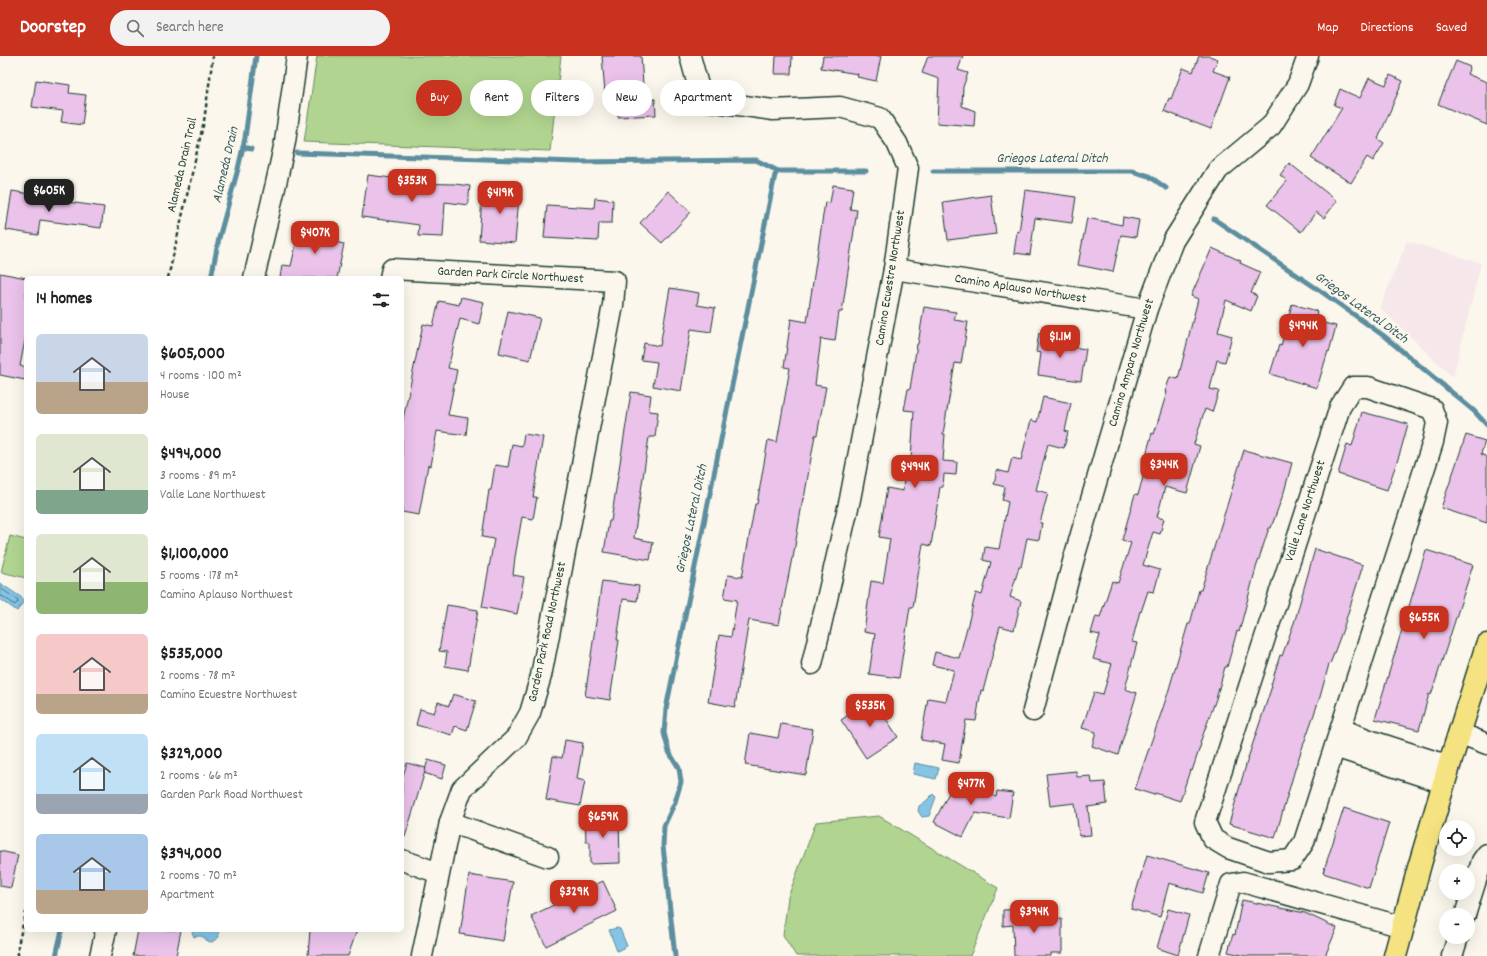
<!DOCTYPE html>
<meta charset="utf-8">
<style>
:root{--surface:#fff;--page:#f2f2f2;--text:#222;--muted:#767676;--accent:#c8321e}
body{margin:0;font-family:Dekko,sans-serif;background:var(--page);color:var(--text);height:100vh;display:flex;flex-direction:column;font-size:15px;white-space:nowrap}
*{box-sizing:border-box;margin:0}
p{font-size:13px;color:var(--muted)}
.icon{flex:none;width:22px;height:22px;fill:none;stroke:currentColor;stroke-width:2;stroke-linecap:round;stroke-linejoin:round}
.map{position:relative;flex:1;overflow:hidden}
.drawer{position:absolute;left:24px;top:220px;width:380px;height:656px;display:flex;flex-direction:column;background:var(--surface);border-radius:6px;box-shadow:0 4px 16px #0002}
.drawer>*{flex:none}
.guide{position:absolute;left:416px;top:24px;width:380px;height:36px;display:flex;gap:8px}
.buttons{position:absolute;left:1439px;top:764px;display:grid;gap:8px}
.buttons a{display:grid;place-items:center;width:36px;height:36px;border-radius:50%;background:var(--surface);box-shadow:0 4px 16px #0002;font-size:20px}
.price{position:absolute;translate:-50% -34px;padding:0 9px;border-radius:8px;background:var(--accent);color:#fff;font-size:13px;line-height:26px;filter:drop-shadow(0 1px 2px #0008)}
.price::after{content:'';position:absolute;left:50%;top:24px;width:12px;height:9px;margin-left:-6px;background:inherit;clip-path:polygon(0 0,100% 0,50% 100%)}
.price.on{background:#222;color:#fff}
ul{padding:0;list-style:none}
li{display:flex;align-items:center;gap:12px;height:100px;padding:0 12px}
li span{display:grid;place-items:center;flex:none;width:112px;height:80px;border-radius:6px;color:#555}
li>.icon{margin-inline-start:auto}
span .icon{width:48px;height:48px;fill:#fffc;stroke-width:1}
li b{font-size:17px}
h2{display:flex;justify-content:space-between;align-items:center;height:48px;padding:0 12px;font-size:17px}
.pill{padding:0 14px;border-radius:18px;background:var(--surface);box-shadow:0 4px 16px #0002;font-size:14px;line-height:36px}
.pill.on{background:var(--accent);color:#fff}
header{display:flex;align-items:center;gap:24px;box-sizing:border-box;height:56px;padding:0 20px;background:var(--accent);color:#fff}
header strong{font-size:19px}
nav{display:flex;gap:22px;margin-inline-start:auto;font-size:14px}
.search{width:280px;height:36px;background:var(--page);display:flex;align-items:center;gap:10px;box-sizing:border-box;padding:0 14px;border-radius:22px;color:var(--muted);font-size:15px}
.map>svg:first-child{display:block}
.built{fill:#f6e7eb}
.green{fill:#b1d590;stroke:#688962}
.water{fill:#86c4e6;stroke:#5d8e9f}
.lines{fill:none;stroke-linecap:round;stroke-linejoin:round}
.shore{stroke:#48737b;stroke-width:1}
.stream{stroke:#5d8e9f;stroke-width:5}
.building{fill:#eac2ea;stroke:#1f3d34}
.minor-casing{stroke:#1f3d34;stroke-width:23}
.major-casing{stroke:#1f3d34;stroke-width:25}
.path{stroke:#1f3d34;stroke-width:2.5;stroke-dasharray:4 3;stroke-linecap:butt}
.minor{stroke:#fbf7ec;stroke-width:20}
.major{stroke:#f5e382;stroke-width:22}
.labels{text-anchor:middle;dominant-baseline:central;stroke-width:4;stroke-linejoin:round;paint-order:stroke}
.street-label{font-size:13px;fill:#1f3d34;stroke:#fbf7ec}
.water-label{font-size:14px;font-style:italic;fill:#395f60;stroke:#fbf7ec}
</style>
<header>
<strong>Doorstep</strong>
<div class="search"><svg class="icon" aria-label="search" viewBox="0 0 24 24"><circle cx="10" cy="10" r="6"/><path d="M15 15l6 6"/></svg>Search here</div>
<nav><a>Map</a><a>Directions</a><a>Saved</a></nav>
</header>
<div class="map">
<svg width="1487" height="900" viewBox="0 0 1487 900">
<rect width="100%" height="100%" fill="#fbf7ec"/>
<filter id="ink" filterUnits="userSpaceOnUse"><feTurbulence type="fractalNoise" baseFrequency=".025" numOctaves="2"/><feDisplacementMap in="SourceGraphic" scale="8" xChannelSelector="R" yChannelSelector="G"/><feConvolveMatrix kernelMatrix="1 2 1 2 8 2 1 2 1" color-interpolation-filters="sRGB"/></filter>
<g filter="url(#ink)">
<polygon class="built" points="1407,185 1481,207 1453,321 1380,252"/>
<g class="green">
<polygon points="317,0 561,0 550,95 304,86"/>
<polygon points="10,480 26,484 26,522 1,516"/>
<polygon points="879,760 998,832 970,900 796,900 783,879 788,841 816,766"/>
</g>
<g class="water">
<polygon points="0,527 25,544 17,555 0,543"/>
<polygon points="915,707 939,712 936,723 913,718"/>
<polygon points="933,738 936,741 929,760 922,761 918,755 919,750 925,746"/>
<polygon points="617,872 620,873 627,890 617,895 609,874"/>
<path d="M193,874H218L219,881L212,886L207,885C204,880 200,879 194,881L192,876Z"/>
</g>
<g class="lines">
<polyline class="shore" points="0,532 18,544 18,546 15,549 4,541 0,540"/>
<g class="stream">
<polyline points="243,91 251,93"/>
<polyline points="297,97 577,106 756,104 778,115"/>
<polyline points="933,115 1132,115 1149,120 1166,132"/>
<polyline points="1214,163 1322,236 1384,280 1474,355 1487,369"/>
<polyline points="211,222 219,182 238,113 245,82 256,0"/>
<polyline points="56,900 62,874"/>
<polyline points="675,900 663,790 664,770 675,746 681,726 679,712 669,696 664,677 666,653 775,119 778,115 866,115"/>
</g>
</g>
<g class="building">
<polygon points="602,0 641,0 644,43 655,43 656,59 618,61 617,51 606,51"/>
<polygon points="776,0 792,0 791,18 775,18"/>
<polygon points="823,0 881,0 876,25 857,21 858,18 821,12"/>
<polygon points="928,0 963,0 958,14 968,17 963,31 962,50 975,55 974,70 937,67 939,23 922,17"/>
<polygon points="1199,0 1209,0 1218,3 1213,15 1230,21 1211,73 1164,55 1169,42 1171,43 1183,12 1193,16"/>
<polygon points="1456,5 1470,11 1467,18 1487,26 1487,69 1438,48"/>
<polygon points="1390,19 1403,25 1378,83 1384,87 1373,105 1367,101 1351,127 1311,102 1342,52 1334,49 1340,33 1360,42 1369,22 1386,29"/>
<polygon points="36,24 70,29 69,37 86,39 82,69 61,66 63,55 32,51"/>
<polygon points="1289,107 1337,145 1324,162 1316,156 1301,176 1267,149 1287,125 1280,119"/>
<polygon points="368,119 408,124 407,127 455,128 470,130 468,149 445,146 443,181 418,180 419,169 362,161"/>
<polygon points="497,128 520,130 515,187 479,184 482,141 496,142"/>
<polygon points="833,129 853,132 850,153 857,154 842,256 839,256 835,285 821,283 815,329 826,331 817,379 815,379 804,443 803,442 793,502 792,502 779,569 749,564 735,651 708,646 719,579 731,581 737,544 724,542 728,519 742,521 755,448 757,448 768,384 777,386 790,312 784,311 791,263 807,266 825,146 830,147"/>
<polygon points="1025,134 1076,141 1072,167 1035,162 1030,199 1014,197 1017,175 1019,176"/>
<polygon points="12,135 54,142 54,144 104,151 101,172 40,164 38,179 6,174"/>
<polygon points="668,135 691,156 662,187 640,167"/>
<polygon points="991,139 996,178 948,184 943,146"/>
<polygon points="595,142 613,144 612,167 599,167 598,185 544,182 547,149 594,152"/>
<polygon points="1123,161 1139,164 1136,181 1121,179 1113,216 1078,209 1087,162 1122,169"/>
<polygon points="301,167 337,175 335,186 344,188 337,222 280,222 282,209 291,210"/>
<polygon points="1212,192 1241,205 1240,207 1260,216 1251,237 1257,240 1251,255 1226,244 1218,276 1232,280 1225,306 1217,304 1210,333 1219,335 1212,356 1205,353 1194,388 1200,390 1187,437 1165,431 1157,461 1164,463 1160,478 1153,476 1143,509 1160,514 1154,536 1148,535 1141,556 1140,555 1132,586 1137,587 1125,633 1137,637 1118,699 1092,690 1096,676 1082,672 1094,636 1103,638 1112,608 1093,603 1100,579 1091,577 1096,560 1100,561 1112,525 1118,527 1131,487 1122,484 1135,438 1138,439 1149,400 1146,399 1152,377 1154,378 1167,336 1165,336 1170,321 1178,323 1198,243 1191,240"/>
<polygon points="0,217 26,222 26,279 20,310 26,311 25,324 0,319"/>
<polygon points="670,232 699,237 697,249 715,252 711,276 691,273 681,335 653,330 657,306 641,304 644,287 660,290"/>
<polygon points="461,241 484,246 479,268 460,263 448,312 457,314 448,359 468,362 466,379 437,375 431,410 428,409 419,459 402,456 402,368 423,268 433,270 439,245 459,249"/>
<polygon points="1292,248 1317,255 1315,265 1336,270 1329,296 1328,295 1317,332 1270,318 1279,289 1281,290"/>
<polygon points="924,251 956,256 954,264 968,266 961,308 955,307 943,378 945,378 943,405 957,406 956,419 944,418 943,431 940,431 931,490 923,488 913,551 910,551 899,622 869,618 875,578 864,576 871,525 883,527 890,483 879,481 887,432 903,435 905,402 911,403 914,355 904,354 908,333 910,333 917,288 918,288"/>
<polygon points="508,255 540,262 530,304 499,297"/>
<polygon points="1039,277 1055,280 1053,288 1086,293 1081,325 1038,319 1041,297 1036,296"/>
<polygon points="631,336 651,339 649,355 658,356 655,381 649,381 634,482 653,486 650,504 604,496 609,465 611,465"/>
<polygon points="1043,341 1071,347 1065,375 1068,376 1064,392 1048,388 1036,434 1048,437 1040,467 1042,467 1039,484 1027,482 1021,511 1019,511 1010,541 1021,545 1014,574 1000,570 983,635 981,634 976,665 966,664 959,707 942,704 945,688 921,684 928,642 946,645 954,614 932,609 935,596 959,602 976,537 982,539 991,506 983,504 985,491 999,493 1008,446 1002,444 1005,431 994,428 997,414 1008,417 1012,402 1021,404 1031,364 1037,366"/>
<polygon points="1362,356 1408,368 1400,397 1387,434 1338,418 1347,388 1352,390"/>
<polygon points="524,378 543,381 533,441 537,441 533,463 522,461 515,501 513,519 524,521 517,558 482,551 494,483 482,481 489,434 491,434 495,409 508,411 512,388 522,390"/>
<polygon points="1466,379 1485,385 1481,398 1487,401 1487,467 1441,452"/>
<polygon points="1244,394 1292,407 1284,436 1271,472 1269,472 1256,512 1239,576 1237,575 1227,611 1225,611 1216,643 1200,687 1201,688 1192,715 1190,714 1180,745 1155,737 1154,739 1135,733 1167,640 1188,568 1190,568 1199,534 1201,534"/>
<polygon points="1315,493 1363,509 1343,573 1330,608 1329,608 1320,641 1296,710 1275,782 1229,768 1248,702 1272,630 1271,629 1280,599 1282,600 1295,564"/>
<polygon points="1426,494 1473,509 1431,639 1429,638 1419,674 1375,663"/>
<polygon points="602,525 639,530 637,545 623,543 617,584 619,584 610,644 585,640"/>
<polygon points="447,549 478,554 468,614 445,610 447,596 439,595"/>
<polygon points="453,638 476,645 467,674 455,670 452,679 416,669 420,653 434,657 438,646 449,650"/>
<polygon points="873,643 898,681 866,702 841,664"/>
<polygon points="781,668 813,673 806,719 745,709 750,677 778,682"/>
<polygon points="565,684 583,687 577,723 585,725 580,750 546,744 553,700 562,702"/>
<polygon points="428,704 446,709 442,723 424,717"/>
<polygon points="407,707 426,712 405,781 402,781 402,723"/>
<polygon points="1076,715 1077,721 1091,720 1092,727 1105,726 1107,748 1088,751 1091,779 1079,780 1075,747 1050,750 1046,718"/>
<polygon points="957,721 996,741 997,735 1013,737 1009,762 975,757 963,781 934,766"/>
<polygon points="1344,752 1389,767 1369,832 1323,817"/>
<polygon points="619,760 620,807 590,808 590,786 586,786 585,761"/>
<polygon points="0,795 18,799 11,832 0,830"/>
<polygon points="1147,799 1209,817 1203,837 1169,827 1160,861 1131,853"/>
<polygon points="469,819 513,826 503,885 460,878"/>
<polygon points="603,825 617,855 546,890 531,860"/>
<polygon points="1242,844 1305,857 1337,872 1325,900 1246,900 1228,896 1233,878 1235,879"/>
<polygon points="1033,853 1033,864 1062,863 1062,897 1051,897 1051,900 1014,900 1013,869 1003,870 1003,854"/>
<polygon points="1168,853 1189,859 1178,899 1157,892"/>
<polygon points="138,874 181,874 176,900 133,900"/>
<polygon points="310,874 357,874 348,900 308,900"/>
</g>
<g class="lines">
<g class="minor-casing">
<g id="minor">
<polyline points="690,0 702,44 773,54 840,51 880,62 897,87 908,112 894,213 850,443 812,608"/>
<path id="s1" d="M894,213L1147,253"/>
<polyline points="254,222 277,123 285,86 297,0"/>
<path id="s2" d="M390,222L392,213L615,225L613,249L541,620L530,657L516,682L462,733L450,766L422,900"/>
<polygon points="1353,331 1368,331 1432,353 1437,367 1433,386 1304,786 1292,804 1269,806 1228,792 1213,783 1205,766 1340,351"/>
<path id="s3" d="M1033,655L1074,502L1147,253L1173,185L1218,114L1271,70L1298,28L1308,0"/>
<polyline points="1341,673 1372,685 1449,710"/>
<polyline points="1459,677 1487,688"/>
<polyline points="1335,691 1444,727"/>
<polyline points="450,766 548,801"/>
<polyline points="402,804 439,817"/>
<polyline points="1465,859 1482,805 1487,798"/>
<polyline points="100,900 106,874"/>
<polyline points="1209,900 1231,828 1243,826 1403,871"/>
<polyline points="1452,900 1458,881"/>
</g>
</g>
<g class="major-casing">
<polyline id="major" points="1395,900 1420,808 1449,710 1487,589"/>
</g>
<g class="path">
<polyline points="168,222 204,65 213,0"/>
<polyline points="18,900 18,889 26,856"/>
</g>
<use href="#minor" class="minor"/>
<use href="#major" class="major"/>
</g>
</g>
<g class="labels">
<g class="street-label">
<text transform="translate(183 109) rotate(-77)">Alameda Drain Trail</text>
<text stroke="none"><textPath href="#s2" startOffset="128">Garden Park Circle Northwest</textPath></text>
<text transform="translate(891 222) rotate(-81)">Camino Ecuestre Northwest</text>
<text stroke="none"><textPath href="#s1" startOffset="128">Camino Aplauso Northwest</textPath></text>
<text stroke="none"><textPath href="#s3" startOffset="362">Camino Amparo Northwest</textPath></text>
<text transform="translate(1306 455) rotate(-72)">Valle Lane Northwest</text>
<text transform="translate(548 576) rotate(-78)">Garden Park Road Northwest</text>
</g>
<g class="water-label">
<text x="1052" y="103">Griegos Lateral Ditch</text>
<text transform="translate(226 109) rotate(-77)">Alameda Drain</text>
<text transform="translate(1361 252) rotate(36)">Griegos Lateral Ditch</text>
<text transform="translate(692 463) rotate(-78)">Griegos Lateral Ditch</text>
</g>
</g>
</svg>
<div class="buttons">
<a><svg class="icon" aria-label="locate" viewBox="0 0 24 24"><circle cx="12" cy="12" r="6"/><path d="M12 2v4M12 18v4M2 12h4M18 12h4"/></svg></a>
<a>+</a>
<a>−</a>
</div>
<b class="price" style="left:412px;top:147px">$353K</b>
<b class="price on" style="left:49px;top:157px">$605K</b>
<b class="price" style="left:500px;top:159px">$419K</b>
<b class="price" style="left:315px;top:199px">$407K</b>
<b class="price" style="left:1303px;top:292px">$494K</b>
<b class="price" style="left:1060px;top:303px">$1.1M</b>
<b class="price" style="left:1164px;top:431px">$344K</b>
<b class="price" style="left:915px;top:433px">$494K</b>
<b class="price" style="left:1424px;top:584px">$655K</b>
<b class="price" style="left:870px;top:672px">$535K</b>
<b class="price" style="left:971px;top:750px">$477K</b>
<b class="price" style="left:603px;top:783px">$659K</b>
<b class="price" style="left:574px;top:858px">$329K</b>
<b class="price" style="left:1034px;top:878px">$394K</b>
<div class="guide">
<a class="pill on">Buy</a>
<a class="pill">Rent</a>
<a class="pill">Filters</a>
<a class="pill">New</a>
<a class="pill">Apartment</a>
</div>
<section class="drawer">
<h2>14 homes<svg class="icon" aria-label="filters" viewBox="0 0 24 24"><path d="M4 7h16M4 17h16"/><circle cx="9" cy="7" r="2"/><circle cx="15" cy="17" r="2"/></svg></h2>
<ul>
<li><span style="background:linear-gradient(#c9d6e8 60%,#b9a48a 0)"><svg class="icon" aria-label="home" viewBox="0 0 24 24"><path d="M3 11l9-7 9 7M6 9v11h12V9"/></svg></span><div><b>$605,000</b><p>4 rooms · 100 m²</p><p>House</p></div></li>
<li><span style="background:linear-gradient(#dfe7d0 70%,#7fa58c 0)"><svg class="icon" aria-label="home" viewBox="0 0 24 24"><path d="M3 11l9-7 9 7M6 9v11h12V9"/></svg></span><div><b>$494,000</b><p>3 rooms · 89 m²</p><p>Valle Lane Northwest</p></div></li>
<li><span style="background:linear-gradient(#dfe7d0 60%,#8fb573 0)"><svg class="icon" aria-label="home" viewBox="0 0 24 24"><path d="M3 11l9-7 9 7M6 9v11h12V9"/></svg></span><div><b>$1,100,000</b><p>5 rooms · 178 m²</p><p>Camino Aplauso Northwest</p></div></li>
<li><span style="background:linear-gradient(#f6c9c9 75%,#b9a48a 0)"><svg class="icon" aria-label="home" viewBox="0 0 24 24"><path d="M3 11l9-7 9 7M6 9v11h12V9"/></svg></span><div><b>$535,000</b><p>2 rooms · 78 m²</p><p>Camino Ecuestre Northwest</p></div></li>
<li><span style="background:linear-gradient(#bfe0f5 75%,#9aa5b1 0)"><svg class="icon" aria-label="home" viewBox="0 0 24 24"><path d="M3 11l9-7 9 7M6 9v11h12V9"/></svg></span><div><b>$329,000</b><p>2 rooms · 66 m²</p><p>Garden Park Road Northwest</p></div></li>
<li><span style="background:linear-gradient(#a9c7e8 70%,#b9a48a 0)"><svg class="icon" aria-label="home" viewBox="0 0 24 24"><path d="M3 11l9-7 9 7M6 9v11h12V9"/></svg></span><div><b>$394,000</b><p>2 rooms · 70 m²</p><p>Apartment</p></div></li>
</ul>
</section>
</div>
